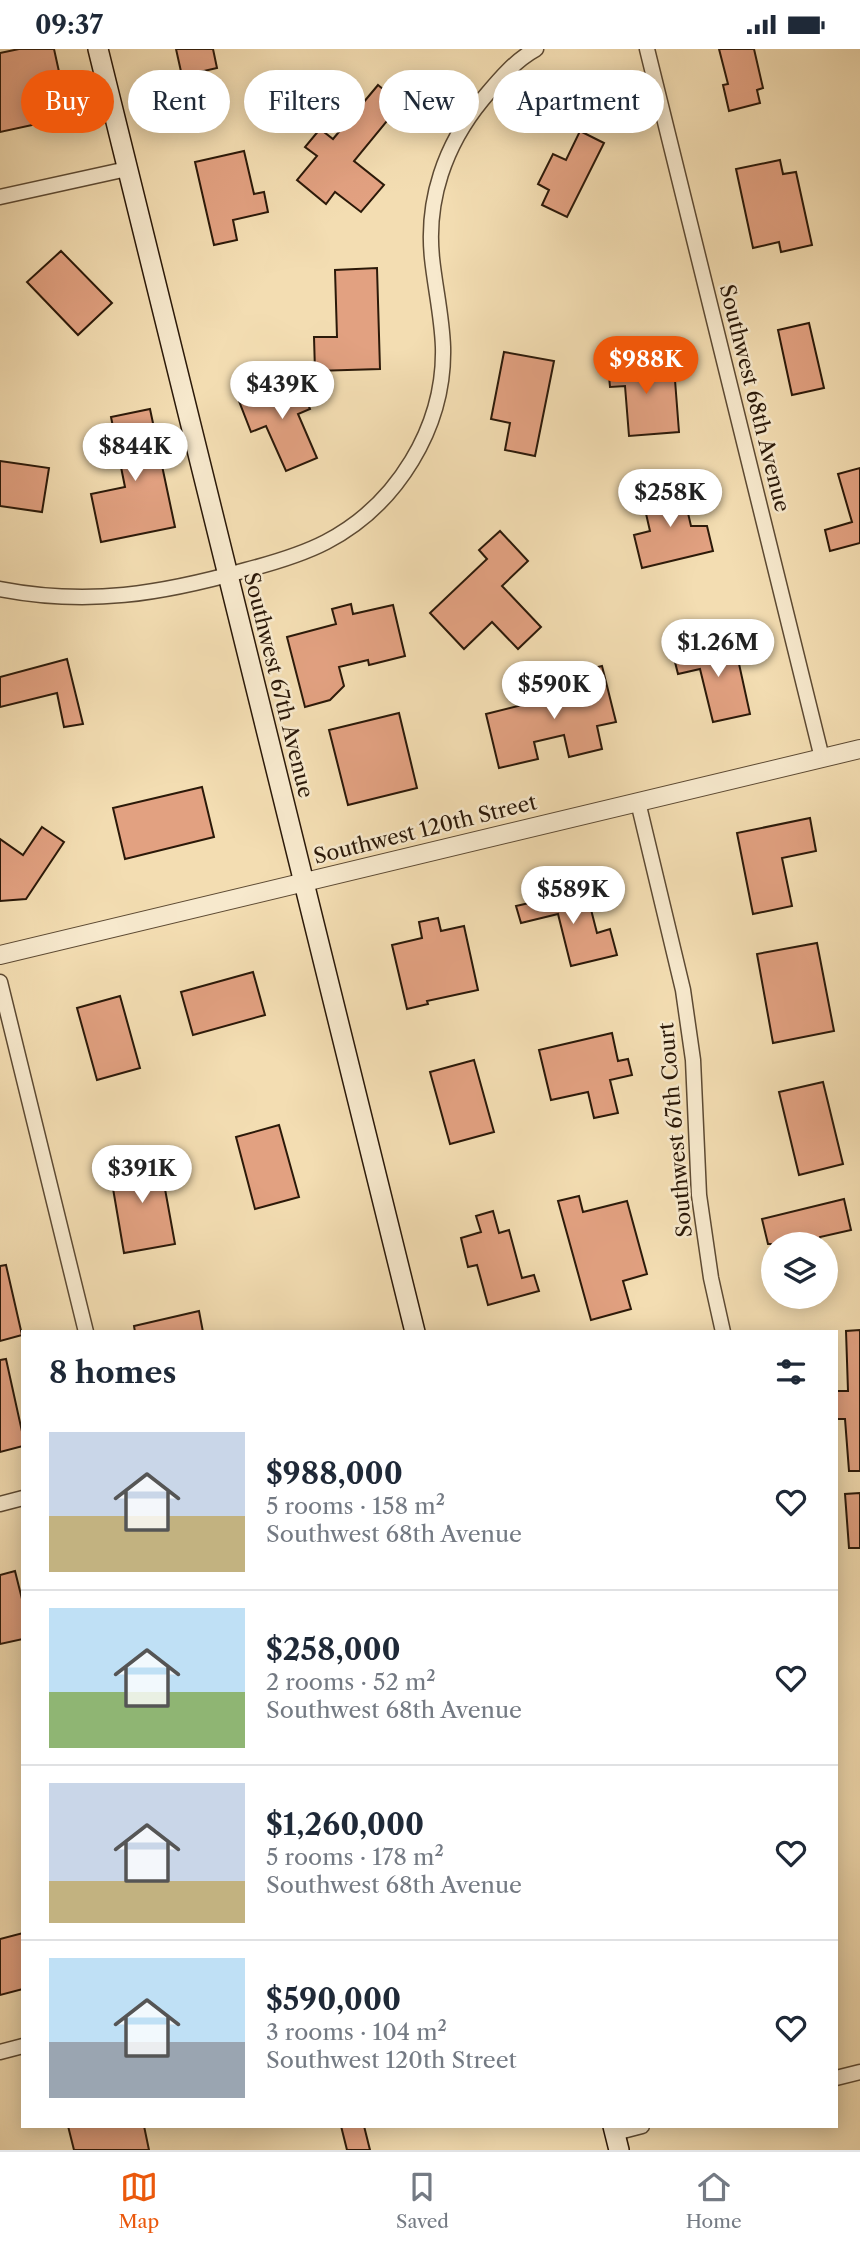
<!DOCTYPE html>
<meta charset="utf-8">
<style>
:root{--surface:#fff;--page:#f2f2f3;--text:#1f2937;--muted:#747a83;--line:#e0e1e3;--accent:#ea580c}
body{margin:0;font-family:"Libre Caslon Text",serif;background:var(--page);color:var(--text);height:100vh;display:flex;flex-direction:column;font-size:26px;white-space:nowrap}
*{box-sizing:border-box;margin:0}
p{font-size:23px;color:var(--muted)}
.icon{flex:none;width:38px;height:38px;fill:none;stroke:currentColor;stroke-width:2;stroke-linecap:round;stroke-linejoin:round}
.map{position:relative;flex:1;overflow:hidden}
.panel{position:absolute;left:21px;top:1281px;width:817px;height:798px;display:flex;flex-direction:column;background:var(--surface);border-radius:0px;box-shadow:0 4px 18px #0003}
.panel>*{flex:none}
.hud{position:absolute;left:21px;top:21px;width:819px;height:63px;display:flex;gap:14px}
.buttons{position:absolute;left:761px;top:1183px;display:grid;gap:14px}
.buttons a{display:grid;place-items:center;width:77px;height:77px;border-radius:50%;background:var(--surface);box-shadow:0 4px 18px #0003;font-size:35px}
.price{position:absolute;translate:-50% -60px;padding:0 16px;border-radius:24px;background:#fff;color:#222;font-size:23px;line-height:46px;filter:drop-shadow(0 2px 4px #0008)}
.price::after{content:'';position:absolute;left:50%;top:42px;width:21px;height:16px;margin-left:-10px;background:inherit;clip-path:polygon(0 0,100% 0,50% 100%)}
.price.on{background:var(--accent);color:#fff}
ul{padding:0;list-style:none}
li{display:flex;align-items:center;gap:21px;height:175px;padding:0 28px}
li+li{border-top:2px solid var(--line)}
li span{display:grid;place-items:center;flex:none;width:196px;height:140px;border-radius:0px;color:#555}
li>.icon{margin-inline-start:auto}
span .icon{width:84px;height:84px;fill:#fffc;stroke-width:1}
li b{font-size:30px}
h2{display:flex;justify-content:space-between;align-items:center;height:84px;padding:0 28px;font-size:30px}
.tag{padding:0 24px;border-radius:32px;background:var(--surface);box-shadow:0 4px 18px #0003;font-size:24px;line-height:63px}
.tag.on{background:var(--accent);color:#fff}
.status{display:flex;justify-content:space-between;align-items:center;height:49px;padding:0 35px;background:var(--surface);direction:ltr}
.status svg{height:19px;fill:currentColor}
.tabs{display:flex;justify-content:space-around;align-items:center;height:98px;border-top:2px solid var(--line);background:var(--surface);font-size:19px;color:var(--muted)}
.tabs a{display:grid;justify-items:center;gap:4px}
.tabs .on{color:var(--accent)}
.map>svg:first-child{display:block}
.building{fill:#e2a181;stroke:#2b1909;stroke-width:2}
.lines{fill:none;stroke-linecap:round;stroke-linejoin:round}
.minor-casing{stroke:#5d4a33;stroke-width:17}
.tertiary-casing{stroke:#5d4a33;stroke-width:20}
.secondary-casing{stroke:#2b1909;stroke-width:22}
.minor{stroke:#f7e9cd;stroke-width:14}
.tertiary{stroke:#f7e9cd;stroke-width:18}
.secondary{stroke:#f7e9cd;stroke-width:19}
.labels{text-anchor:middle;dominant-baseline:central;stroke-width:5;stroke-linejoin:round;paint-order:stroke}
.street-label{font-size:21px;fill:#2b1909;stroke:#f7e9cd}
</style>
<div class="status"><b>09:37</b><svg viewBox="0 0 49 12"><path d="M0 12V9h3v3zM5 12V6h3v6zM10 12V3h3v9zM15 12V0h3v12zM26 1h20v11H26zM47 4h2v5h-2z"/></svg></div>
<div class="map">
<svg width="860" height="2101" viewBox="0 0 860 2101">
<rect width="100%" height="100%" fill="#f3ddb2"/>
<filter id="stains"><feTurbulence type="fractalNoise" baseFrequency=".00286" numOctaves="4"/><feColorMatrix values="0 0 0 0 .2 0 0 0 0 .09 0 0 0 0 .02 0 0 0 .5 -.17"/></filter>
<radialGradient id="worn" r=".72"><stop offset=".6" stop-color="#630" stop-opacity="0"/><stop offset="1" stop-color="#630" stop-opacity=".3"/></radialGradient>
<g class="building">
<polygon points="19,0 54,0 69,68 0,83 0,4"/>
<polygon points="176,0 213,0 217,19 182,27"/>
<polygon points="719,0 754,0 763,39 757,41 760,54 729,62 723,36 728,35"/>
<polygon points="378,36 401,55 354,112 384,136 361,163 335,143 326,155 297,131 317,107 305,98 320,80 333,90"/>
<polygon points="580,82 604,94 567,168 542,156 549,141 538,135 553,105 566,111"/>
<polygon points="244,102 254,145 264,143 268,163 233,171 237,191 214,196 195,113"/>
<polygon points="780,111 783,125 796,123 812,196 781,203 779,193 753,199 736,120"/>
<polygon points="61,202 112,254 78,286 27,233"/>
<polygon points="377,219 380,320 315,322 314,288 337,288 335,221"/>
<polygon points="809,274 824,339 792,346 778,281"/>
<polygon points="504,303 554,312 535,407 505,401 510,374 491,370"/>
<polygon points="630,303 632,321 674,318 679,383 629,387 625,337 610,338 607,305"/>
<polygon points="297,328 310,360 298,365 317,409 286,422 266,377 251,383 239,352"/>
<polygon points="150,360 175,478 101,493 91,445 125,438 111,368"/>
<polygon points="0,412 49,419 42,463 0,457"/>
<polygon points="860,419 860,494 830,502 825,481 852,473 838,425"/>
<polygon points="681,434 691,477 707,477 713,502 642,519 634,486 650,482 641,443"/>
<polygon points="500,482 528,512 502,537 541,578 518,600 492,573 464,600 430,564 487,510 479,501"/>
<polygon points="351,555 353,565 393,556 405,607 369,616 368,611 339,618 344,637 330,651 305,658 287,588 336,575 332,560"/>
<polygon points="734,592 750,665 713,673 700,620 678,625 673,605"/>
<polygon points="67,610 83,675 64,678 57,644 0,658 0,628"/>
<polygon points="602,617 616,673 597,677 602,700 569,708 564,686 534,693 538,710 499,719 486,665 578,642 574,624"/>
<polygon points="399,664 417,739 348,756 329,681"/>
<polygon points="202,738 214,788 125,810 113,759"/>
<polygon points="810,769 816,802 782,809 792,857 753,865 737,784"/>
<polygon points="42,778 64,793 26,850 0,852 0,790 23,806"/>
<polygon points="586,841 597,884 610,880 617,906 571,917 558,865 521,874 516,857"/>
<polygon points="438,869 441,882 464,877 478,941 427,952 428,955 407,960 392,896 422,889 419,873"/>
<polygon points="817,894 834,982 773,994 757,905"/>
<polygon points="253,923 265,966 193,986 181,943"/>
<polygon points="120,947 140,1019 97,1031 77,959"/>
<polygon points="612,984 618,1012 628,1010 632,1026 610,1031 618,1064 594,1069 588,1043 551,1051 539,1001"/>
<polygon points="474,1011 494,1083 450,1095 430,1023"/>
<polygon points="823,1033 843,1115 799,1126 779,1043"/>
<polygon points="279,1076 299,1148 255,1160 236,1088"/>
<polygon points="159,1107 175,1195 124,1204 109,1116"/>
<polygon points="579,1147 583,1163 627,1152 647,1225 623,1232 631,1260 591,1271 558,1152"/>
<polygon points="844,1150 851,1181 820,1188 821,1195 768,1195 762,1170"/>
<polygon points="493,1162 499,1184 509,1181 522,1229 534,1226 539,1242 488,1256 477,1216 468,1218 461,1189 481,1183 476,1167"/>
<polygon points="6,1216 22,1286 0,1292 0,1217"/>
<polygon points="199,1262 203,1283 135,1283 134,1277"/>
<polygon points="860,1281 860,1422 849,1422 845,1370 836,1370 836,1342 848,1342 846,1282"/>
<polygon points="6,1310 23,1387 23,1397 0,1403 0,1311"/>
<polygon points="860,1444 860,1499 849,1499 845,1445"/>
<polygon points="15,1522 23,1554 23,1590 0,1595 0,1526"/>
<polygon points="23,1884 23,1940 0,1946 0,1890"/>
<polygon points="68,2077 144,2077 149,2101 74,2101"/>
<polygon points="341,2077 364,2077 370,2101 347,2101"/>
</g>
<g class="lines">
<g class="minor-casing">
<g id="minor">
<polyline points="647,0 822,709"/>
<polyline points="0,148 127,120"/>
<path d="M0,540C88,557 161,545 246,521C273,514 301,506 326,493C397,456 445,378 443,298C442,268 435,238 432,209C426,151 445,96 482,51C498,32 514,12 536,0"/>
<polyline points="638,753 683,941 693,1011 699,1146 711,1229 723,1283"/>
<polyline points="0,933 86,1283"/>
<polyline points="0,1455 23,1449"/>
<polyline points="0,2003 23,1997"/>
<polyline points="836,2029 860,2023"/>
<polyline points="615,2084 642,2077"/>
</g>
</g>
<g class="tertiary-casing">
<polyline id="tertiary" points="0,906 860,700"/>
</g>
<g class="secondary-casing">
<g id="secondary">
<polyline points="98,0 415,1283"/>
<polyline points="613,2077 619,2101"/>
</g>
</g>
<use href="#minor" class="minor"/>
<use href="#tertiary" class="tertiary"/>
<use href="#secondary" class="secondary"/>
</g>
<g class="labels">
<g class="street-label">
<text transform="translate(755 349) rotate(76)">Southwest 68th Avenue</text>
<text transform="translate(279 636) rotate(76)">Southwest 67th Avenue</text>
<text transform="translate(425 780) rotate(-14)">Southwest 120th Street</text>
<text transform="translate(675 1081) rotate(-95)">Southwest 67th Court</text>
</g>
</g>
<rect width="100%" height="100%" filter="url(#stains)"/>
<rect width="100%" height="100%" fill="url(#worn)"/>
</svg>
<div class="buttons">
<a><svg class="icon" aria-label="layers" viewBox="0 0 24 24"><path d="M12 4l9 5-9 5-9-5zM3 14l9 5 9-5"/></svg></a>
</div>
<b class="price on" style="left:646px;top:347px">$988K</b>
<b class="price" style="left:282px;top:372px">$439K</b>
<b class="price" style="left:135px;top:434px">$844K</b>
<b class="price" style="left:670px;top:480px">$258K</b>
<b class="price" style="left:718px;top:630px">$1.26M</b>
<b class="price" style="left:554px;top:672px">$590K</b>
<b class="price" style="left:573px;top:877px">$589K</b>
<b class="price" style="left:142px;top:1156px">$391K</b>
<div class="hud">
<a class="tag on">Buy</a>
<a class="tag">Rent</a>
<a class="tag">Filters</a>
<a class="tag">New</a>
<a class="tag">Apartment</a>
</div>
<section class="panel">
<h2>8 homes<svg class="icon" aria-label="filters" viewBox="0 0 24 24"><path d="M4 7h16M4 17h16"/><circle cx="9" cy="7" r="2"/><circle cx="15" cy="17" r="2"/></svg></h2>
<ul>
<li><span style="background:linear-gradient(#c9d6e8 60%,#c2b280 0)"><svg class="icon" aria-label="home" viewBox="0 0 24 24"><path d="M3 11l9-7 9 7M6 9v11h12V9"/></svg></span><div><b>$988,000</b><p>5 rooms · 158 m²</p><p>Southwest 68th Avenue</p></div><svg class="icon" aria-label="heart" viewBox="0 0 24 24"><path d="M12 20l-8-8c-3-5 5-10 8-4 3-6 11-1 8 4z"/></svg></li>
<li><span style="background:linear-gradient(#bfe0f5 60%,#8fb573 0)"><svg class="icon" aria-label="home" viewBox="0 0 24 24"><path d="M3 11l9-7 9 7M6 9v11h12V9"/></svg></span><div><b>$258,000</b><p>2 rooms · 52 m²</p><p>Southwest 68th Avenue</p></div><svg class="icon" aria-label="heart" viewBox="0 0 24 24"><path d="M12 20l-8-8c-3-5 5-10 8-4 3-6 11-1 8 4z"/></svg></li>
<li><span style="background:linear-gradient(#c9d6e8 70%,#c2b280 0)"><svg class="icon" aria-label="home" viewBox="0 0 24 24"><path d="M3 11l9-7 9 7M6 9v11h12V9"/></svg></span><div><b>$1,260,000</b><p>5 rooms · 178 m²</p><p>Southwest 68th Avenue</p></div><svg class="icon" aria-label="heart" viewBox="0 0 24 24"><path d="M12 20l-8-8c-3-5 5-10 8-4 3-6 11-1 8 4z"/></svg></li>
<li><span style="background:linear-gradient(#bfe0f5 60%,#9aa5b1 0)"><svg class="icon" aria-label="home" viewBox="0 0 24 24"><path d="M3 11l9-7 9 7M6 9v11h12V9"/></svg></span><div><b>$590,000</b><p>3 rooms · 104 m²</p><p>Southwest 120th Street</p></div><svg class="icon" aria-label="heart" viewBox="0 0 24 24"><path d="M12 20l-8-8c-3-5 5-10 8-4 3-6 11-1 8 4z"/></svg></li>
</ul>
</section>
</div>
<nav class="tabs">
<a class="on"><svg class="icon" aria-label="map" viewBox="0 0 24 24"><path d="M3 6l6-2 6 2 6-2v14l-6 2-6-2-6 2zM9 4v14M15 6v14"/></svg>Map</a>
<a><svg class="icon" aria-label="saved" viewBox="0 0 24 24"><path d="M7 4h10v16l-5-4-5 4z"/></svg>Saved</a>
<a><svg class="icon" aria-label="home" viewBox="0 0 24 24"><path d="M3 11l9-7 9 7M6 9v11h12V9"/></svg>Home</a>
</nav>
